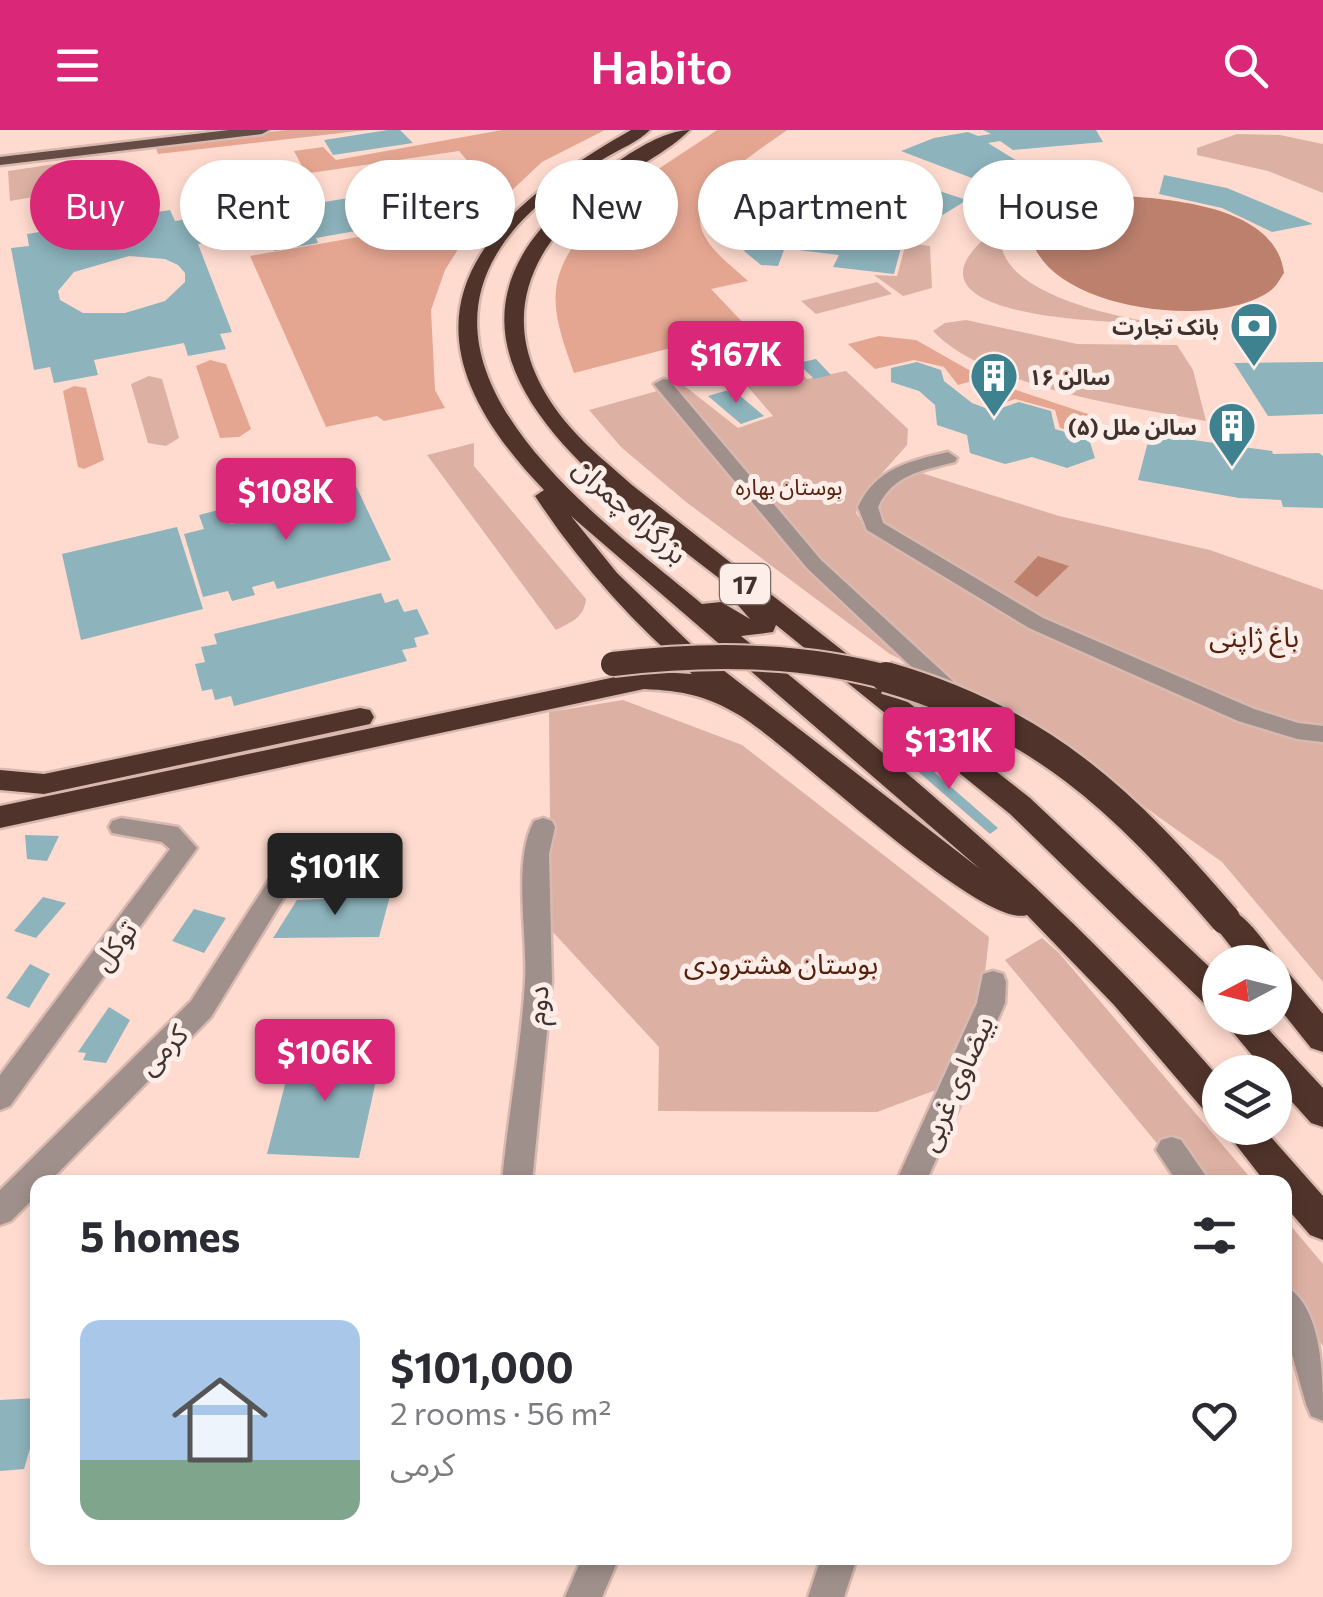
<!DOCTYPE html>
<meta charset="utf-8">
<style>
:root{--surface:#fff;--page:#f7f7f7;--text:#2b2b33;--muted:#7c7c81;--line:#e1e1e2;--accent:#db2777}
body{margin:0;font-family:Commissioner,"Noto Sans Arabic",sans-serif;background:var(--page);color:var(--text);height:100vh;display:flex;flex-direction:column;font-size:38px;white-space:nowrap}
*{box-sizing:border-box;margin:0}
p{font-size:32px;color:var(--muted)}
.icon{flex:none;width:55px;height:55px;fill:none;stroke:currentColor;stroke-width:2;stroke-linecap:round;stroke-linejoin:round}
.map{position:relative;flex:1;overflow:hidden}
.drawer{position:absolute;left:30px;top:1045px;width:1262px;height:390px;display:flex;flex-direction:column;background:var(--surface);border-radius:20px;box-shadow:0 5px 15px #0003}
.drawer>*{flex:none}
.top-card{position:absolute;left:30px;top:30px;width:1265px;height:90px;display:flex;gap:20px}
.needle{width:65px;rotate:263deg}
.controls{position:absolute;left:1202px;top:815px;display:grid;gap:20px}
.controls a{display:grid;place-items:center;width:90px;height:90px;border-radius:50%;background:var(--surface);box-shadow:0 5px 15px #0003;font-size:50px}
.price{position:absolute;translate:-50% -85px;padding:0 22px;border-radius:10px;background:var(--accent);color:#fff;font-size:32px;line-height:65px;filter:drop-shadow(0 2px 5px #0008)}
.price::after{content:'';position:absolute;left:50%;top:60px;width:30px;height:22px;margin-left:-15px;background:inherit;clip-path:polygon(0 0,100% 0,50% 100%)}
.price.current{background:#222;color:#fff}
ul{padding:0;list-style:none}
li{display:flex;align-items:center;gap:30px;height:250px;padding:0 50px}
li+li{border-top:2px solid var(--line)}
li span{display:grid;place-items:center;flex:none;width:280px;height:200px;border-radius:20px;color:#555}
li>.icon{margin-inline-start:auto}
span .icon{width:120px;height:120px;fill:#fffc;stroke-width:1}
li b{font-size:42px}
h2{display:flex;justify-content:space-between;align-items:center;height:120px;padding:0 50px;font-size:42px}
.pill{padding:0 35px;border-radius:45px;background:var(--surface);box-shadow:0 5px 15px #0003;font-size:35px;line-height:90px}
.pill.current{background:var(--accent);color:#fff}
header{display:flex;justify-content:space-between;align-items:center;height:130px;padding:0 50px;background:var(--accent);color:#fff;font-size:45px;font-weight:600}
.map>svg:first-child{display:block}
.green{fill:#dcb1a3}
.forest{fill:#e5a691}
.water{fill:#bc806d}
.building{fill:#8db3bc;fill-rule:evenodd}
.lines{fill:none;stroke-linecap:round;stroke-linejoin:round}
.minor-casing{stroke:#d9b9af;stroke-width:5}
.major-casing{stroke:#d9b9af;stroke-width:5}
.highway-casing{stroke:#d9b9af;stroke-width:5}
.minor{fill:#9f908b;fill-rule:evenodd}
.major{fill:#654c44;fill-rule:evenodd}
.highway{fill:#50342b;fill-rule:evenodd}
.highway-bridge-far1-casing{stroke:#d9b9af;stroke-width:28;stroke-linecap:butt}
.highway-bridge-casing{stroke:#d9b9af;stroke-width:35;stroke-linecap:butt}
.highway-bridge-far1{stroke:#50342b;stroke-width:24}
.highway-bridge{stroke:#50342b;stroke-width:30}
.labels{text-anchor:middle;dominant-baseline:central;stroke-width:10;stroke-linejoin:round;paint-order:stroke}
.far-poi-label{font-size:22px;font-weight:bold;fill:#40322d;stroke:#fdeee9;text-anchor:end}
.far-park-label{font-size:22px;fill:#58200c;stroke:#fdeee9}
.shield{fill:#fdeee9;stroke:#796a65;stroke-width:2.5}
.shield-label{font-size:25px;font-weight:bold;fill:#40322d}
.street-label{font-size:28px;fill:#40322d;stroke:#fdeee9}
.park-label{font-size:28px;fill:#58200c;stroke:#fdeee9}
</style>
<header><svg class="icon" aria-label="menu" viewBox="0 0 24 24"><path d="M4 6h16M4 12h16M4 18h16"/></svg>Habito<svg class="icon" aria-label="search" viewBox="0 0 24 24"><circle cx="10" cy="10" r="6"/><path d="M15 15l6 6"/></svg></header>
<div class="map">
<svg width="1323" height="1467" viewBox="0 0 1323 1467">
<rect width="100%" height="100%" fill="#ffdbcf"/>
<g class="green">
<polygon points="1237,4 1280,5 1323,14 1323,63 1268,41 1197,25 1197,18"/>
<polygon points="82,30 83,39 52,50 39,66 10,71 8,41"/>
<path d="M1005,93C976,159 1117,188 1159,193C1105,193 868,187 1005,93Z"/>
<polygon points="906,113 930,116 932,158 903,166 874,145 897,146"/>
<polygon points="877,152 892,164 816,184 801,171"/>
<path d="M966,190L1077,214L1177,215L1193,240L1206,291C1131,277 987,258 933,201L945,193Z"/>
<polygon points="787,230 807,249 846,241 908,299 907,315 860,368 856,383 871,405 1016,489 1323,611 1323,852 1222,732 1021,589 890,524 686,372 621,317 589,280 682,254 738,298 773,286 735,242"/>
<polygon points="149,246 162,249 179,308 166,316 148,313 131,254"/>
<path d="M474,313V336L586,469C584,488 571,492 556,500L427,325Z"/>
<polygon points="912,340 1059,386 1210,420 1323,460 1323,606 1283,594 1035,487 884,398 875,366"/>
<polygon points="623,570 742,615 989,807 983,861 944,957 877,982 658,981 659,917 551,800 549,582"/>
<polygon points="1042,808 1059,823 1254,1052 1189,1052 1005,830"/>
<polygon points="1285,1089 1323,1134 1323,1216 1285,1170"/>
</g>
<g class="forest">
<polygon points="286,0 367,0 158,24 155,15"/>
<polygon points="502,0 605,0 542,32 470,100 445,140 431,180 435,260 445,278 384,291 377,286 326,297 250,126 456,90 458,71 445,48 466,42 471,35 459,21 310,43 305,42 294,21 323,17 336,30"/>
<path d="M717,0H787C762,19 682,65 704,105C713,123 733,137 748,151L711,159L748,198L574,243C565,217 553,187 556,160C563,91 664,37 717,0Z"/>
<polygon points="879,206 916,210 983,248 958,255 944,237 914,230 875,239 848,214"/>
<polygon points="210,230 226,234 251,299 239,307 220,308 196,236"/>
<polygon points="74,256 86,258 104,330 84,339 78,337 63,261"/>
<polygon points="1004,256 1088,284 1099,292 1093,306 1060,298 1055,280 1015,269 995,276 987,271"/>
</g>
<g class="water">
<path d="M1126,66C1179,70 1276,78 1284,143C1280,149 1276,157 1270,161C1215,201 1048,180 1031,107C1050,71 1089,69 1126,66Z"/>
<polygon points="1038,426 1069,436 1037,467 1014,452"/>
</g>
<g class="building">
<polygon points="388,0 400,0 413,13 333,25 324,10"/>
<polygon points="983,0 1096,0 1103,12 1013,20 1000,11 988,13 1027,37 977,50 901,21 934,8 968,2 978,6 991,4"/>
<polygon points="1164,45 1227,58 1313,94 1272,102 1222,78 1159,64"/>
<path d="M414,57L435,87L316,108L318,113L274,121L272,116L254,119L248,105L198,114L232,202L220,204L226,219L188,226L184,213L94,230L98,245L54,253L50,237L34,240L11,118L29,116L27,104L58,99L61,111L147,96L144,84L170,80L175,91L188,89L195,108L244,99L240,86ZM129,126L165,129L178,135L185,143V152L165,171L125,183H83L60,170L58,161L74,142Z"/>
<polygon points="927,57 967,70 936,89 896,75"/>
<polygon points="763,82 797,85 778,136 761,135 744,121"/>
<polygon points="887,84 926,99 924,112 903,110 894,144 833,137 839,125 790,119 802,86 851,92 860,86 883,91"/>
<polygon points="816,229 831,245 814,249 798,233"/>
<polygon points="917,232 941,240 944,251 972,273 993,281 1019,272 1051,281 1055,299 1089,309 1095,328 1067,338 1032,327 1005,334 970,323 967,305 937,295 935,275 919,261 891,252 891,238"/>
<polygon points="1323,232 1323,284 1268,286 1234,233"/>
<polygon points="732,259 764,286 741,294 708,266"/>
<polygon points="1150,304 1272,321 1273,324 1319,323 1323,326 1323,378 1283,377 1281,370 1239,368 1138,350"/>
<polygon points="354,352 391,430 277,459 274,451 252,457 255,465 232,471 228,461 203,467 184,404 204,399 199,385 226,378 231,394 251,389 246,377"/>
<polygon points="177,397 203,479 81,510 62,424"/>
<polygon points="381,463 385,473 398,469 404,482 417,479 429,504 414,508 417,517 402,520 407,531 234,576 231,566 215,570 212,559 202,561 195,534 205,532 201,517 217,514 214,504"/>
<polygon points="910,621 998,698 990,704 899,625"/>
<polygon points="25,705 59,706 47,731 27,729"/>
<polygon points="390,766 379,807 273,808 297,770"/>
<polygon points="43,767 66,773 36,808 14,801"/>
<polygon points="194,779 226,788 204,823 172,811"/>
<polygon points="30,834 50,844 29,878 6,868"/>
<polygon points="109,877 130,890 106,933 83,930 86,923 78,922"/>
<polygon points="294,920 382,923 359,1028 267,1024"/>
<polygon points="38,1268 38,1291 24,1339 0,1341 0,1270"/>
</g>
<g class="lines">
<g class="minor-casing">
<g id="minor">
<polygon points="663,249 669,250 821,430 969,566 972,571 969,576 953,576 807,438 657,258 654,254"/>
<path d="M948,322L957,328L955,332C923,340 892,345 878,377L883,393L1043,488L1254,579L1298,593L1323,596V612L1297,609L1238,591L1029,498L867,400L858,377C876,338 910,331 948,322Z"/>
<polygon points="121,688 178,697 197,718 10,976 0,980 0,945 170,719 162,712 112,703 109,697 112,691"/>
<path d="M543,688L552,691L555,697L549,724L552,851L532,1052H502C508,986 521,919 525,852C528,805 512,732 534,691Z"/>
<polygon points="294,722 303,725 306,732 211,887 49,1052 38,1052 38,1064 11,1091 0,1095 0,1060 191,871 285,725"/>
<polygon points="993,841 1003,844 1006,852 1005,873 926,1052 896,1052 977,873 983,844"/>
<polygon points="1171,1007 1181,1010 1210,1052 1177,1052 1156,1020 1161,1010"/>
<path d="M1285,1156C1323,1176 1323,1249 1323,1291L1311,1286L1306,1274L1285,1199Z"/>
<polygon points="582,1428 619,1428 602,1467 565,1467"/>
<polygon points="821,1428 857,1428 844,1467 808,1467"/>
</g>
</g>
<g class="major-casing">
<polygon id="major" points="229,0 269,0 262,4 0,35 0,27"/>
</g>
<g class="highway-casing">
<g id="highway">
<path d="M631,0H650C638,12 620,19 605,28C567,51 526,79 501,117C408,257 611,397 702,474L721,472L750,489L730,466L734,460C619,368 395,226 567,72C595,47 653,0 690,0C661,28 620,44 589,70C511,138 501,217 570,297C589,319 611,336 632,355L1030,668L1220,847V881L1208,877L1010,684L776,495L773,502L741,506C911,644 1077,782 1220,949V989L1208,985L1114,875L1027,785C981,800 790,615 739,585C705,565 683,561 644,559L0,698V676L644,541L692,544C631,491 579,433 535,366L544,360C388,198 462,96 631,0ZM571,386L980,739L696,519L617,443Z"/>
<polygon points="360,578 370,580 374,587 370,594 44,664 0,660 0,640 44,644"/>
<path d="M1225,777C1245,783 1267,813 1277,832L1275,836L1286,840L1323,884V922L1311,918L1275,873V832H1243L1209,789L1214,780Z"/>
<polygon points="1221,888 1258,888 1323,958 1323,997 1311,993 1275,953 1275,942 1266,942"/>
<polygon points="1223,998 1263,998 1323,1066 1323,1110 1310,1105 1285,1076 1285,1052 1265,1052"/>
</g>
</g>
<use href="#minor" class="minor"/>
<use href="#major" class="major"/>
<use href="#highway" class="highway"/>
<g class="highway-bridge-far1-casing">
<path id="highway-bridge-far1" d="M613,534C708,523 801,523 894,549"/>
</g>
<g class="highway-bridge-casing">
<path id="highway-bridge" d="M886,547C1040,591 1123,670 1225,789"/>
</g>
<use href="#highway-bridge-far1" class="highway-bridge-far1"/>
<use href="#highway-bridge" class="highway-bridge"/>
</g>
<defs>
<g id="bank-pin" transform="scale(2.5)"><path d="M0 17L-7.5 6A9.5 9.5 0 1 1 7.5 6Z" fill="#3e8290" stroke="#fdeee9"/><path d="M-6-4H6V4H-6ZM0-2.3a2.3 2.3 0 1 0 0 4.6a2.3 2.3 0 1 0 0-4.6Z" fill="#fff"/></g>
<g id="building-pin" transform="scale(2.5)"><path d="M0 17L-7.5 6A9.5 9.5 0 1 1 7.5 6Z" fill="#3e8290" stroke="#fdeee9"/><path d="M-4-6H4V6H1V3H-1V6H-4ZM-2.5-4.3h1.7v1.8h-1.7ZM.8-4.3h1.7v1.8H.8ZM-2.5-1h1.7V.8h-1.7ZM.8-1h1.7V.8H.8Z" fill="#fff"/></g>
</defs>
<g fill-rule="evenodd">
<use href="#bank-pin" x="1254" y="196"/>
<use href="#building-pin" x="994" y="246"/>
<use href="#building-pin" x="1232" y="296"/>
</g>
<g class="labels">
<g class="far-poi-label">
<text x="1219" y="196">بانک تجارت</text>
<text x="1029" y="246" text-anchor="start">سالن ۱۶</text>
<text x="1197" y="296">(۵) سالن ملل</text>
</g>
<g class="far-park-label">
<text x="789" y="356">بوستان بهاره</text>
</g>
<rect class="shield" x="720" y="434" width="50" height="40" rx="8"/>
<g class="shield-label">
<text x="745" y="454">17</text>
</g>
<g class="street-label">
<text transform="translate(631 380) rotate(42)">بزرگراه چمران</text>
<text transform="translate(114 815) rotate(-53)">توکل</text>
<text transform="translate(536 875) rotate(-85)">دوم</text>
<text transform="translate(162 919) rotate(-46)">کرمی</text>
<text transform="translate(955 953) rotate(-66)">بیضاوی غربی</text>
</g>
<g class="park-label">
<text x="1254" y="506">باغ ژاپنی</text>
<text x="781" y="833">بوستان هشترودی</text>
</g>
</g>
</svg>
<div class="controls">
<a><svg class="needle" viewBox="-14 -14 28 28"><path d="M0-13l5 13h-10z" fill="#e53935"/><path d="M0 13l5-13h-10z" fill="#7c7c81"/></svg></a>
<a><svg class="icon" aria-label="layers" viewBox="0 0 24 24"><path d="M12 4l9 5-9 5-9-5zM3 14l9 5 9-5"/></svg></a>
</div>
<b class="price" style="left:736px;top:276px">$167K</b>
<b class="price" style="left:286px;top:413px">$108K</b>
<b class="price" style="left:949px;top:662px">$131K</b>
<b class="price current" style="left:335px;top:788px">$101K</b>
<b class="price" style="left:325px;top:974px">$106K</b>
<div class="top-card">
<a class="pill current">Buy</a>
<a class="pill">Rent</a>
<a class="pill">Filters</a>
<a class="pill">New</a>
<a class="pill">Apartment</a>
<a class="pill">House</a>
</div>
<section class="drawer">
<h2>5 homes<svg class="icon" aria-label="filters" viewBox="0 0 24 24"><path d="M4 7h16M4 17h16"/><circle cx="9" cy="7" r="2"/><circle cx="15" cy="17" r="2"/></svg></h2>
<ul>
<li><span style="background:linear-gradient(#a9c7e8 70%,#7fa58c 0)"><svg class="icon" aria-label="home" viewBox="0 0 24 24"><path d="M3 11l9-7 9 7M6 9v11h12V9"/></svg></span><div><b>$101,000</b><p>2 rooms · 56 m²</p><p>کرمی</p></div><svg class="icon" aria-label="heart" viewBox="0 0 24 24"><path d="M12 20l-8-8c-3-5 5-10 8-4 3-6 11-1 8 4z"/></svg></li>
</ul>
</section>
</div>
